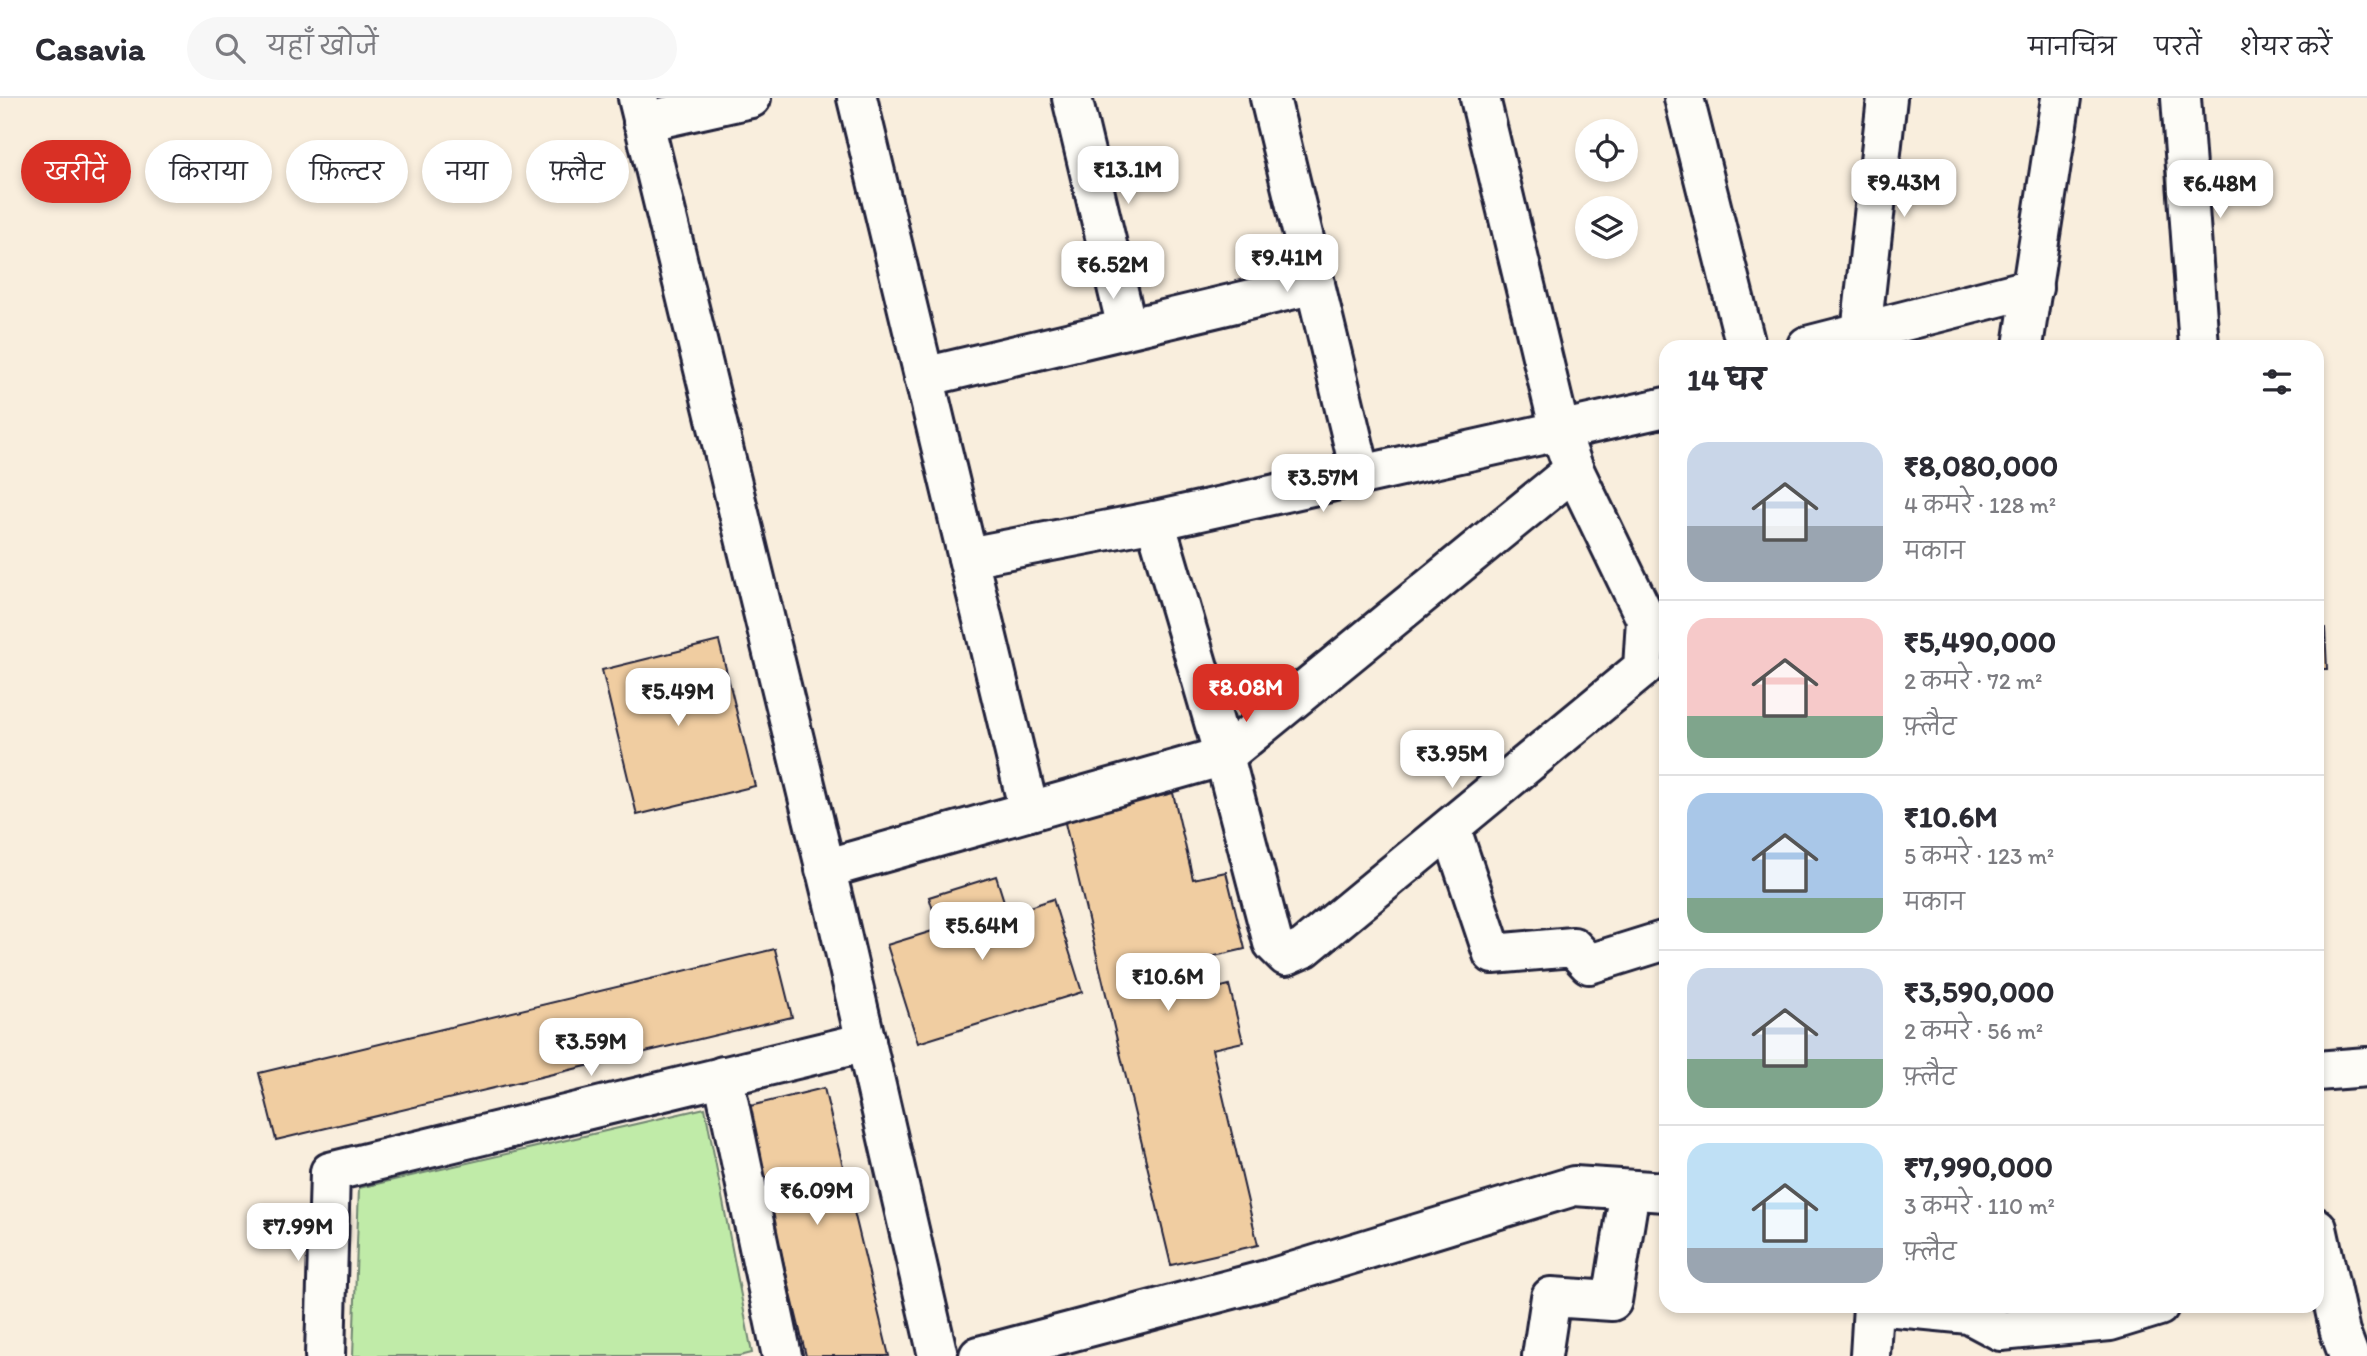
<!DOCTYPE html>
<html lang="hi">
<meta charset="utf-8">
<style>
:root{--surface:#fff;--page:#f7f7f7;--text:#2b2b33;--muted:#7c7c81;--line:#e1e1e2;--accent:#d93025}
body{margin:0;font-family:Itim,"Playpen Sans Deva",sans-serif;background:var(--page);color:var(--text);height:100vh;display:flex;flex-direction:column;font-size:26px;white-space:nowrap}
*{box-sizing:border-box;margin:0}
p{font-size:23px;color:var(--muted)}
.icon{flex:none;width:38px;height:38px;fill:none;stroke:currentColor;stroke-width:2;stroke-linecap:round;stroke-linejoin:round}
.map{position:relative;flex:1;overflow:hidden}
.panel{position:absolute;left:1659px;top:242px;width:665px;height:973px;display:flex;flex-direction:column;background:var(--surface);border-radius:21px;box-shadow:0 4px 10px #0003}
.panel>*{flex:none}
.banner{position:absolute;left:21px;top:42px;width:665px;height:63px;display:flex;gap:14px}
.controls{position:absolute;left:1575px;top:21px;display:grid;gap:14px}
.controls a{display:grid;place-items:center;width:63px;height:63px;border-radius:50%;background:var(--surface);box-shadow:0 4px 10px #0003;font-size:35px}
.price{position:absolute;translate:-50% -60px;padding:0 16px;border-radius:14px;background:#fff;color:#222;font-size:23px;line-height:46px;filter:drop-shadow(0 2px 4px #0008)}
.price::after{content:'';position:absolute;left:50%;top:42px;width:21px;height:16px;margin-left:-10px;background:inherit;clip-path:polygon(0 0,100% 0,50% 100%)}
.price.selected{background:var(--accent);color:#fff}
ul{padding:0;list-style:none}
li{display:flex;align-items:center;gap:21px;height:175px;padding:0 28px}
li+li{border-top:2px solid var(--line)}
li span{display:grid;place-items:center;flex:none;width:196px;height:140px;border-radius:21px;color:#555}
li>.icon{margin-inline-start:auto}
span .icon{width:84px;height:84px;fill:#fffc;stroke-width:1}
li b{font-size:30px}
h2{display:flex;justify-content:space-between;align-items:center;height:84px;padding:0 28px;font-size:30px}
.pill{padding:0 24px;border-radius:32px;background:var(--surface);box-shadow:0 4px 10px #0003;font-size:24px;line-height:63px}
.pill.selected{background:var(--accent);color:#fff}
header{display:flex;align-items:center;gap:42px;box-sizing:border-box;height:98px;padding:0 35px;background:var(--surface);border-bottom:2px solid var(--line)}
header strong{font-size:33px}
nav{display:flex;gap:38px;margin-inline-start:auto;font-size:24px}
.search{width:490px;height:63px;background:var(--page);display:flex;align-items:center;gap:18px;box-sizing:border-box;padding:0 24px;border-radius:38px;color:var(--muted);font-size:26px}
.map>svg:first-child{display:block}
.green{fill:#c0eba8;stroke:#718672;stroke-width:2}
.building{fill:#f0cda1;stroke:#22223b;stroke-width:2}
.lines{fill:none;stroke-linecap:round;stroke-linejoin:round}
.minor-casing{stroke:#22223b;stroke-width:44}
.minor{stroke:#fdfcf7;stroke-width:38}
</style>
<header>
<strong>Casavia</strong>
<div class="search"><svg class="icon" aria-label="search" viewBox="0 0 24 24"><circle cx="10" cy="10" r="6"/><path d="M15 15l6 6"/></svg>यहाँ खोजें</div>
<nav><a>मानचित्र</a><a>परतें</a><a>शेयर करें</a></nav>
</header>
<div class="map">
<svg width="2367" height="1258" viewBox="0 0 2367 1258">
<rect width="100%" height="100%" fill="#f9eedd"/>
<filter id="ink" filterUnits="userSpaceOnUse"><feTurbulence type="fractalNoise" baseFrequency=".0143" numOctaves="2"/><feDisplacementMap in="SourceGraphic" scale="14" xChannelSelector="R" yChannelSelector="G"/><feConvolveMatrix kernelMatrix="1 2 1 2 8 2 1 2 1" color-interpolation-filters="sRGB"/></filter>
<g filter="url(#ink)">
<polygon class="green" points="705,1010 752,1255 740,1258 353,1258 359,1090"/>
<g class="building">
<polygon points="2317,530 2325,530 2327,571 2317,571"/>
<polygon points="719,543 755,688 637,717 602,572"/>
<polygon points="1173,695 1193,781 1226,774 1245,851 1206,860 1214,891 1229,887 1243,944 1212,951 1258,1147 1171,1167 1064,721"/>
<polygon points="996,778 1008,816 1053,801 1082,894 918,945 887,847 939,831 929,799"/>
<polygon points="775,851 792,919 276,1042 259,975"/>
<polygon points="824,990 889,1258 806,1258 746,1009"/>
</g>
<g class="lines">
<g class="minor-casing">
<g id="minor">
<polyline points="638,0 837,818 938,1258"/>
<polyline points="857,0 1029,713"/>
<polyline points="1072,0 1127,230"/>
<polyline points="1270,0 1361,377"/>
<polyline points="1684,0 1746,248"/>
<polyline points="2181,0 2199,248"/>
<polyline points="643,24 751,0"/>
<polyline points="1861,235 1887,0"/>
<polyline points="1807,248 2033,190"/>
<polyline points="2023,248 2061,0"/>
<polyline points="924,279 1315,186"/>
<polyline points="1155,423 1224,658 1273,845 1286,858 1304,850 1643,570 1646,521 1574,372 1560,333 1480,0"/>
<polyline points="968,459 1155,423 1666,309"/>
<polyline points="1451,731 1493,856 1573,849 1589,866 1666,842"/>
<polyline points="825,771 1224,658 1574,372"/>
<polyline points="2317,973 2367,969"/>
<polyline points="723,978 782,1258"/>
<polyline points="2317,1130 2340,1234 2349,1258"/>
<polyline points="1886,1208 1969,1216 2001,1233 2110,1223 2159,1208"/>
<polyline points="325,1258 330,1074 866,944"/>
<polyline points="979,1258 1270,1181 1574,1088 1666,1094"/>
<polyline points="1542,1258 1551,1199 1612,1203 1630,1092"/>
<polyline points="1870,1258 1873,1208"/>
</g>
</g>
<use href="#minor" class="minor"/>
</g>
</g>
</svg>
<div class="controls">
<a><svg class="icon" aria-label="locate" viewBox="0 0 24 24"><circle cx="12" cy="12" r="6"/><path d="M12 2v4M12 18v4M2 12h4M18 12h4"/></svg></a>
<a><svg class="icon" aria-label="layers" viewBox="0 0 24 24"><path d="M12 4l9 5-9 5-9-5zM3 14l9 5 9-5"/></svg></a>
</div>
<b class="price" style="left:1128px;top:108px">₹13.1M</b>
<b class="price" style="left:1904px;top:121px">₹9.43M</b>
<b class="price" style="left:2220px;top:122px">₹6.48M</b>
<b class="price" style="left:1287px;top:196px">₹9.41M</b>
<b class="price" style="left:1113px;top:203px">₹6.52M</b>
<b class="price" style="left:1323px;top:416px">₹3.57M</b>
<b class="price selected" style="left:1246px;top:626px">₹8.08M</b>
<b class="price" style="left:678px;top:630px">₹5.49M</b>
<b class="price" style="left:1452px;top:692px">₹3.95M</b>
<b class="price" style="left:982px;top:864px">₹5.64M</b>
<b class="price" style="left:1168px;top:915px">₹10.6M</b>
<b class="price" style="left:591px;top:980px">₹3.59M</b>
<b class="price" style="left:817px;top:1129px">₹6.09M</b>
<b class="price" style="left:298px;top:1165px">₹7.99M</b>
<div class="banner">
<a class="pill selected">खरीदें</a>
<a class="pill">किराया</a>
<a class="pill">फ़िल्टर</a>
<a class="pill">नया</a>
<a class="pill">फ़्लैट</a>
</div>
<section class="panel">
<h2>14 घर<svg class="icon" aria-label="filters" viewBox="0 0 24 24"><path d="M4 7h16M4 17h16"/><circle cx="9" cy="7" r="2"/><circle cx="15" cy="17" r="2"/></svg></h2>
<ul>
<li><span style="background:linear-gradient(#c9d6e8 60%,#9aa5b1 0)"><svg class="icon" aria-label="home" viewBox="0 0 24 24"><path d="M3 11l9-7 9 7M6 9v11h12V9"/></svg></span><div><b>₹8,080,000</b><p>4 कमरे · 128 m²</p><p>मकान</p></div></li>
<li><span style="background:linear-gradient(#f6c9c9 70%,#7fa58c 0)"><svg class="icon" aria-label="home" viewBox="0 0 24 24"><path d="M3 11l9-7 9 7M6 9v11h12V9"/></svg></span><div><b>₹5,490,000</b><p>2 कमरे · 72 m²</p><p>फ़्लैट</p></div></li>
<li><span style="background:linear-gradient(#a9c7e8 75%,#7fa58c 0)"><svg class="icon" aria-label="home" viewBox="0 0 24 24"><path d="M3 11l9-7 9 7M6 9v11h12V9"/></svg></span><div><b>₹10.6M</b><p>5 कमरे · 123 m²</p><p>मकान</p></div></li>
<li><span style="background:linear-gradient(#c9d6e8 65%,#7fa58c 0)"><svg class="icon" aria-label="home" viewBox="0 0 24 24"><path d="M3 11l9-7 9 7M6 9v11h12V9"/></svg></span><div><b>₹3,590,000</b><p>2 कमरे · 56 m²</p><p>फ़्लैट</p></div></li>
<li><span style="background:linear-gradient(#bfe0f5 75%,#9aa5b1 0)"><svg class="icon" aria-label="home" viewBox="0 0 24 24"><path d="M3 11l9-7 9 7M6 9v11h12V9"/></svg></span><div><b>₹7,990,000</b><p>3 कमरे · 110 m²</p><p>फ़्लैट</p></div></li>
</ul>
</section>
</div>
